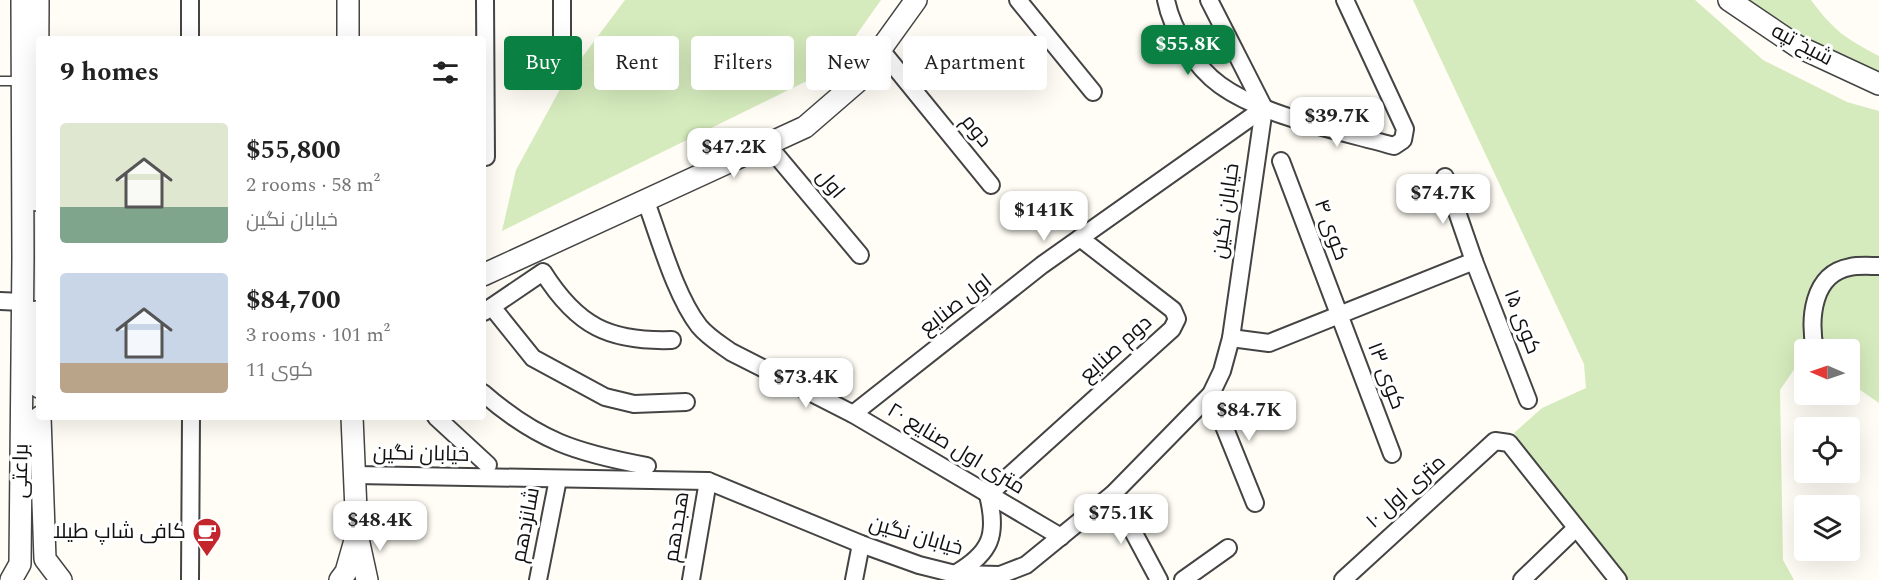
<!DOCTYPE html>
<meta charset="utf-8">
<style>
:root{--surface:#fff;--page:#f2f2f2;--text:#222;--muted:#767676;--accent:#0b8043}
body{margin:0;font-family:Spectral,Cairo,serif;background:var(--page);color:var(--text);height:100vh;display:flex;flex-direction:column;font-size:22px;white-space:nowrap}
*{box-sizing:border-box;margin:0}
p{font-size:20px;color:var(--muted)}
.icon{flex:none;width:33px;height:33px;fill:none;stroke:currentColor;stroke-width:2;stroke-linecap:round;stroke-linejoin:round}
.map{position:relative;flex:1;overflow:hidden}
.side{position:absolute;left:36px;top:36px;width:450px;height:384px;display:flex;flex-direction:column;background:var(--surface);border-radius:6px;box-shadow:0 6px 24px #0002}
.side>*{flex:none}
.top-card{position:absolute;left:504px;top:36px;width:570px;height:54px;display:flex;gap:12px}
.needle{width:39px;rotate:272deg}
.buttons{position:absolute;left:1794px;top:339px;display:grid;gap:12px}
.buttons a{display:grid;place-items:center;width:66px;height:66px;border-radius:6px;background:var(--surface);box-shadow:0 6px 24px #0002;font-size:30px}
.price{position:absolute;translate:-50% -51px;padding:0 14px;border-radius:12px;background:#fff;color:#222;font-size:20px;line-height:39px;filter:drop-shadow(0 2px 3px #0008)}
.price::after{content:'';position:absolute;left:50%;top:36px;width:18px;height:14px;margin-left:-9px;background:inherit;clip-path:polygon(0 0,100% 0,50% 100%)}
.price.selected{background:var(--accent);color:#fff}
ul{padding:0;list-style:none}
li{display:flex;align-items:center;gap:18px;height:150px;padding:0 24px}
li span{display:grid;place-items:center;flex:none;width:168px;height:120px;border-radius:6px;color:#555}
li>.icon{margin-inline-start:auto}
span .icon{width:72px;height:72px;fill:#fffc;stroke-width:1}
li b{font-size:26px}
h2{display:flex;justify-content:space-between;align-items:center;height:72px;padding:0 24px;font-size:26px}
.tag{padding:0 21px;border-radius:6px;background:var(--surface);box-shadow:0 6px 24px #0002;font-size:21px;line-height:54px}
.tag.selected{background:var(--accent);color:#fff}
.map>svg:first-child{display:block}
.green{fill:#d5ebbd}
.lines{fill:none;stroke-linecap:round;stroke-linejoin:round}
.service-casing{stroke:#444;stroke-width:11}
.minor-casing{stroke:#444;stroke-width:20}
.tertiary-casing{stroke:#444;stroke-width:24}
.service{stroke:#fff;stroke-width:8}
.minor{stroke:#fff;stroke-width:16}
.tertiary{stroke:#fff;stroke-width:21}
.labels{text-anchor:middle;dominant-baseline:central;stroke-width:6;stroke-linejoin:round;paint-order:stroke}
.street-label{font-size:21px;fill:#111;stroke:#fff}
.poi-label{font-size:21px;fill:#111;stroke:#fff;text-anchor:end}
</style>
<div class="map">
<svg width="1879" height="580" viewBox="0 0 1879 580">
<rect width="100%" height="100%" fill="#fffdf5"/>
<g class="green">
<polygon points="625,0 881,0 852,41 815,77 502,231 516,170 534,137 565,80"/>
<polygon points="1413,0 1695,0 1763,60 1847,102 1879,111 1879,258 1832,267 1808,349 1804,350 1804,355 1780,390 1783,560 1794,580 1628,580 1568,506 1514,433 1542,408 1586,388 1584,364"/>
<path d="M1747,0H1811C1834,31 1845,38 1879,56V75C1833,54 1785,34 1747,0Z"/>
<path d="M1856,272H1879V403L1850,383V350L1824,349C1807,315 1823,286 1856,272Z"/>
</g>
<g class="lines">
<g class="service-casing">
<polyline id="service" points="0,81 21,81"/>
</g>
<g class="minor-casing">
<g id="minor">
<polyline points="190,0 190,39"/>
<polyline points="485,0 486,157"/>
<polyline points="562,0 562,57"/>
<polyline points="1018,0 1093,92"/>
<path d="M1166,0C1172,30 1195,67 1220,85C1264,117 1342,131 1394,146L1403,140L1405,129L1345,0"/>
<polyline points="881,50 991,185"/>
<polyline points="766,143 860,255"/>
<polyline points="1281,161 1392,454"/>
<polyline points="1445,177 1474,261 1528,400"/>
<path d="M645,199C659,236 675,295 699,326C708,337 720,344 731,352L853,414L1061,537"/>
<polyline points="0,301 23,302"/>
<polyline points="492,307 533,358 605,397 634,404 686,402"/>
<path d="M484,312L543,272C577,326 609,342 672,340"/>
<polyline points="1231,338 1269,343 1474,261"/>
<path d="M1815,350C1809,319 1812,274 1850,267C1859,265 1870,266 1879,266"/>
<path d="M483,393C538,441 577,453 647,466"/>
<polyline points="1211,394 1255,503"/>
<polyline points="853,414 1042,265 1264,108"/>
<polyline points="436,417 488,465"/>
<polyline points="355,475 708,481 861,544 919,565 955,574 1000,575 1026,565 1113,494 1211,394 1222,371 1231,338 1264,108 1209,0"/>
<polyline points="1113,494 1159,580"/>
<path d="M955,574C991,553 998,535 988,495L1172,329L1177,319L1173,310L1080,238"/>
<polyline points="190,580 191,417"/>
<polyline points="538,580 558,479"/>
<polyline points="691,580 708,481"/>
<polyline points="854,580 861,544"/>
<polyline points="1183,580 1228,548"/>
<polyline points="1343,580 1495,441 1509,443 1618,580"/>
<polyline points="1522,580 1575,529"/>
</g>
</g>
<g class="tertiary-casing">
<g id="tertiary">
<polyline points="1729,0 1797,46 1879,84"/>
<polyline points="348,39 348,0"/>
<polyline points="37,200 38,0"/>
<polyline points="483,275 805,127 857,82 916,0"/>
<polyline points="36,312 39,387"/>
<polyline points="40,417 45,559 61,580"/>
<polyline points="352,417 357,534 367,580"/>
<polyline points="11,580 20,564 23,257 22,0"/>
<polyline points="340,580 346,572 356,537"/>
</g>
</g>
<use href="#service" class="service"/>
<use href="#minor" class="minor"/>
<use href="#tertiary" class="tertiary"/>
</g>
<defs>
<g id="cafe-pin" transform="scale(1.5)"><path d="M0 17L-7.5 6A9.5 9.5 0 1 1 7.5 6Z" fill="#c4262e" stroke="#fff"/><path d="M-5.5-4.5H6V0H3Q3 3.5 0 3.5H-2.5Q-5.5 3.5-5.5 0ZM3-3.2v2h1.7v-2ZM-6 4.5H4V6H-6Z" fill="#fff"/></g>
</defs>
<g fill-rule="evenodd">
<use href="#cafe-pin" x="207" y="532"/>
</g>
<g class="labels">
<g class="street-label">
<text transform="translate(1802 45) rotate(28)">شیخ تپه</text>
<text transform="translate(976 131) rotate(51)">دوم</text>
<text transform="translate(830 184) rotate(50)">اول</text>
<text transform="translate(1226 211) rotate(-82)">خیابان نگین</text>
<text transform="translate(1331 230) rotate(70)">کوی ۴</text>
<text transform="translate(956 305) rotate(-38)">اول صنایع</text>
<text transform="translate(1522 322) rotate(69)">کوی ۱۵</text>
<text transform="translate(1116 349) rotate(-42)">دوم صنایع</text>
<text transform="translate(1386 376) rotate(69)">کوی ۱۳</text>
<text transform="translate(956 449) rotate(31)">۲۰ متری اول صنایع</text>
<text transform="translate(421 454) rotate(1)">خیابان نگین</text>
<text transform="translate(21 471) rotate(-89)">براعتی</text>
<text transform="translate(1406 492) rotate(-42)">۱۰ متری اول</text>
<text transform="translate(526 525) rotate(-79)">شانزدهم</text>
<text transform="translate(677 527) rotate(-81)">هجدهم</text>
<text transform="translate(916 536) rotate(16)">خیابان نگین</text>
</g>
<g class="poi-label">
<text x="186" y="532">کافی شاپ طیلا</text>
</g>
</g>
</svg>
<div class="buttons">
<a><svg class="needle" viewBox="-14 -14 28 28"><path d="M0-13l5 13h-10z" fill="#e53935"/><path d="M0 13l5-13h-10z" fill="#767676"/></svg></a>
<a><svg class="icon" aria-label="locate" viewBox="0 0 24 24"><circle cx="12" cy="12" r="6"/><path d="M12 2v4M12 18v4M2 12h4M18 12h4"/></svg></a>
<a><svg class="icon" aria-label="layers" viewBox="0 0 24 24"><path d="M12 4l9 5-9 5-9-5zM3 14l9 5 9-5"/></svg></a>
</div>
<b class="price selected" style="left:1188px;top:76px">$55.8K</b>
<b class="price" style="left:1337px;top:148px">$39.7K</b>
<b class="price" style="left:734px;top:179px">$47.2K</b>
<b class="price" style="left:1443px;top:225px">$74.7K</b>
<b class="price" style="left:1044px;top:242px">$141K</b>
<b class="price" style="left:806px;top:409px">$73.4K</b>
<b class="price" style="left:1249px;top:442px">$84.7K</b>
<b class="price" style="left:1121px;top:545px">$75.1K</b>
<b class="price" style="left:380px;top:552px">$48.4K</b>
<div class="top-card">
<a class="tag selected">Buy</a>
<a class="tag">Rent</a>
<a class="tag">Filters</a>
<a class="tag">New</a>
<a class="tag">Apartment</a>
</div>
<section class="side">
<h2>9 homes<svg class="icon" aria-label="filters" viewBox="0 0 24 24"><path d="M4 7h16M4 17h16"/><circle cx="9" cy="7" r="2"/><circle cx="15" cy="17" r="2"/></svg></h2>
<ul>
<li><span style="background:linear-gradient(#dfe7d0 70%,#7fa58c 0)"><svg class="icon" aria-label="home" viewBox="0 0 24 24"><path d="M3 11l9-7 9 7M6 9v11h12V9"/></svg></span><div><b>$55,800</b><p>2 rooms · 58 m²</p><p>خیابان نگین</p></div></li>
<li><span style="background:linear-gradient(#c9d6e8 75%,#b9a48a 0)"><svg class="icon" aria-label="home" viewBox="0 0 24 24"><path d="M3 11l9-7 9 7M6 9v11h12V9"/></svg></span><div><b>$84,700</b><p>3 rooms · 101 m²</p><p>کوی 11</p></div></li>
</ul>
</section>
</div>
